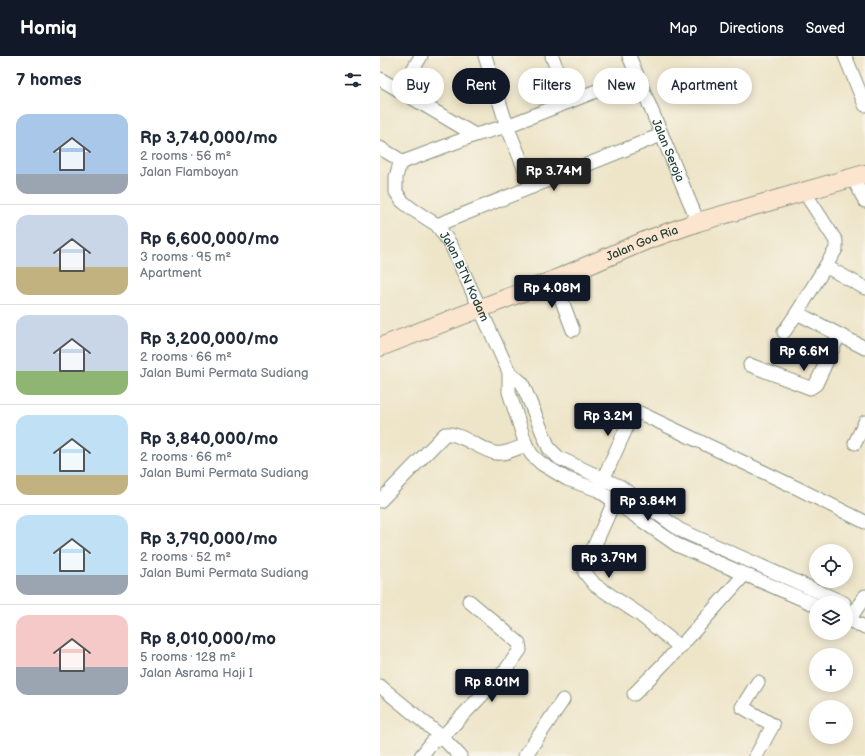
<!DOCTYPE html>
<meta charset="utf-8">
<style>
:root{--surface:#fff;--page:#f2f2f3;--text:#1f2937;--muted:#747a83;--line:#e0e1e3;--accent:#111827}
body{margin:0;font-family:"Balsamiq Sans",sans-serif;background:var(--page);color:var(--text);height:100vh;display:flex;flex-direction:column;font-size:15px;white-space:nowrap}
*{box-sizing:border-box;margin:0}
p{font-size:13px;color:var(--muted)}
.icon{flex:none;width:22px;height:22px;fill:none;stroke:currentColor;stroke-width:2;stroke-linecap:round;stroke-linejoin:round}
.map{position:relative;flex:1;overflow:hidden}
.details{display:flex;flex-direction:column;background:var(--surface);width:380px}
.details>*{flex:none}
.banner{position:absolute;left:12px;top:12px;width:380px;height:36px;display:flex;gap:8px}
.tools{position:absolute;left:429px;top:488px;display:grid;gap:8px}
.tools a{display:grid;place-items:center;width:44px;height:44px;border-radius:50%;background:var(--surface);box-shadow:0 2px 10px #0003;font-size:20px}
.price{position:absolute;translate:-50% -34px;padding:0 9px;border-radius:4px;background:var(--accent);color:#fff;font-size:13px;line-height:26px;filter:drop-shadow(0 1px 2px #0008)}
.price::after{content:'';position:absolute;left:50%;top:24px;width:12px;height:9px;margin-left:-6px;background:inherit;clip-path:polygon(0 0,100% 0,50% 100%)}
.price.active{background:#222;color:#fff}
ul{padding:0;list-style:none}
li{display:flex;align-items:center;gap:12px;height:100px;padding:0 16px}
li+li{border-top:1px solid var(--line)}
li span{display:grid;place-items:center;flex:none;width:112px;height:80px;border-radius:12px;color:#555}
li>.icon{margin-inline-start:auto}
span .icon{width:48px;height:48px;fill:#fffc;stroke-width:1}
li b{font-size:17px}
h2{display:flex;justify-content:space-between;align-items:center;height:48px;padding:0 16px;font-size:17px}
.chip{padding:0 14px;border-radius:18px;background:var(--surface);box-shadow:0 2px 10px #0003;font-size:14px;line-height:36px}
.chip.active{background:var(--accent);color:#fff}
header{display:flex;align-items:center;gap:24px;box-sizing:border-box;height:56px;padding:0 20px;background:var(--accent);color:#fff}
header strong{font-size:19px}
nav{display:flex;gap:22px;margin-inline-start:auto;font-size:14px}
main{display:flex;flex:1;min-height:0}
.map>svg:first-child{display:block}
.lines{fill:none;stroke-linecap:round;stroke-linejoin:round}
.minor-casing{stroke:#86917e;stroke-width:15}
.secondary-casing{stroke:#86917e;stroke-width:20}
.minor{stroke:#fff;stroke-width:13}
.secondary{stroke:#fce5cf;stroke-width:18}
.labels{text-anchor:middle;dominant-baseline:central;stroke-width:3;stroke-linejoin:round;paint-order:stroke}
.street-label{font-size:12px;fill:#1f3d34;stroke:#f7f3e8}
</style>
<header>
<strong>Homiq</strong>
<nav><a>Map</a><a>Directions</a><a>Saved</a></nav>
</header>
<main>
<section class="details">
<h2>7 homes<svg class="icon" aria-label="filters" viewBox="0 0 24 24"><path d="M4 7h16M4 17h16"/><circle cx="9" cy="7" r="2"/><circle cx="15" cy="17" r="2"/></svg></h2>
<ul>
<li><span style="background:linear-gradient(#a9c7e8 75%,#9aa5b1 0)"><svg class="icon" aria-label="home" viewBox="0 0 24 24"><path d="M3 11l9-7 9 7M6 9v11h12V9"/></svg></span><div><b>Rp 3,740,000/mo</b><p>2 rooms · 56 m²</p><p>Jalan Flamboyan</p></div></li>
<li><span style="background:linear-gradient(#c9d6e8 65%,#c2b280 0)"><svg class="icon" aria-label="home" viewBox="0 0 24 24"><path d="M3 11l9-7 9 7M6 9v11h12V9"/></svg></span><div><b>Rp 6,600,000/mo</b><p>3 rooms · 95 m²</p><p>Apartment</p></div></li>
<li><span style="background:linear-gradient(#c9d6e8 70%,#8fb573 0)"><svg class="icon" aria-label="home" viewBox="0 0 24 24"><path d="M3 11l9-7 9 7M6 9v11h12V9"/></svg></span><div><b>Rp 3,200,000/mo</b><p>2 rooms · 66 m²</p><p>Jalan Bumi Permata Sudiang</p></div></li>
<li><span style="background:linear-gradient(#bfe0f5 75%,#c2b280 0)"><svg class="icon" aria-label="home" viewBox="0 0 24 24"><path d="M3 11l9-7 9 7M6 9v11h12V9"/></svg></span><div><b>Rp 3,840,000/mo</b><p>2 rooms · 66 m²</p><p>Jalan Bumi Permata Sudiang</p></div></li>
<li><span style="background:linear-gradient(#bfe0f5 75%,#9aa5b1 0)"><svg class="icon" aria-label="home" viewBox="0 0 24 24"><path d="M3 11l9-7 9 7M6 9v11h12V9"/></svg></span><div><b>Rp 3,790,000/mo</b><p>2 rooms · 52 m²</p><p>Jalan Bumi Permata Sudiang</p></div></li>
<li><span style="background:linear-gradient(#f6c9c9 65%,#9aa5b1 0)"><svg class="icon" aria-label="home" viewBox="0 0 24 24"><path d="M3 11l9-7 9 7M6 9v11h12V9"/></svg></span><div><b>Rp 8,010,000/mo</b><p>5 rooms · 128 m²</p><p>Jalan Asrama Haji I</p></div></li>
</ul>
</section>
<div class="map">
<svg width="485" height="700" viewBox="0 0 485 700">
<rect width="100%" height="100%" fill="#f7f3e8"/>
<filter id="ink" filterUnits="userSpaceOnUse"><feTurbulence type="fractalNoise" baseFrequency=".025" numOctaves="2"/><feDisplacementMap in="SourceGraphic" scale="8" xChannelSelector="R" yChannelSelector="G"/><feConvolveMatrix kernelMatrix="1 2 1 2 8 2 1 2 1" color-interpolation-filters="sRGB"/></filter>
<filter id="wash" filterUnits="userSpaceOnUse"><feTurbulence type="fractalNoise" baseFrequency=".012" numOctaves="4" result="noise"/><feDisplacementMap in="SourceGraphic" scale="16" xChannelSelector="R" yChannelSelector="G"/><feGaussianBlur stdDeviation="0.9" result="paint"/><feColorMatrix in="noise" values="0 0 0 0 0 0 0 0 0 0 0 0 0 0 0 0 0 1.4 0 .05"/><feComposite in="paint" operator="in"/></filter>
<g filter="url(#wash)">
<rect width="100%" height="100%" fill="#eee5c9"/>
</g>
<g filter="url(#ink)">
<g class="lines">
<g class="minor-casing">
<g id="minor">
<polyline points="105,0 127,70 152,131"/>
<polyline points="172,0 189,46"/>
<path id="s1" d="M249,0L318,166"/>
<polyline points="465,0 485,49"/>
<polyline points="0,23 95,79"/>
<polyline points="20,35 41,0"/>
<path id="s2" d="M0,92L17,102L20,107L16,121V136L22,145L32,153L57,169L71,189L129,316V336L146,389L152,399L162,408L187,423L218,434L297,489L436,549"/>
<polyline points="20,107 95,79 127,70 257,19"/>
<polyline points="473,122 485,145"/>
<polyline points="57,169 281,79"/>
<polyline points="447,211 485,232"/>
<polyline points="174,224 193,274"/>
<polyline points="417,257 456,193 456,185 425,137"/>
<polyline points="404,276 417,257 485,292"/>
<polyline points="370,309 430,332 436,328 459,279"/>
<polyline points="129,316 142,327 169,392 179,402 241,431 300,474 464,547"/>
<polyline points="475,387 485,366"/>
<polyline points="220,430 250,364 255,357 260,357 417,432 485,466"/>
<polyline points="237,439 205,511 205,517 215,529 259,558 300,591"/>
<path d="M0,445L65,378C77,375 101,394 115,397C125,399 137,392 146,389"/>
<polyline points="466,563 485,571"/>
<polyline points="469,564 485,540"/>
<polyline points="0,630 62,681 80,700"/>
<polyline points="254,638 300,591 365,518"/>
<polyline points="41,700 53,685 62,681 125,615 140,594 139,587 89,545"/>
<polyline points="145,700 183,644"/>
<polyline points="376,700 393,669 362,651 378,626"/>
</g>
</g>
<g class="secondary-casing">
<g id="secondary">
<path id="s3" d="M0,291L174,224L267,184L318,166L485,118"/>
</g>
</g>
<use href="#minor" class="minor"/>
<use href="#secondary" class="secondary"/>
</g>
</g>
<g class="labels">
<g class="street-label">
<text stroke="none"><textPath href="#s1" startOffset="102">Jalan Seroja</textPath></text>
<text stroke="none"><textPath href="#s3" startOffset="282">Jalan Goa Ria</textPath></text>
<text stroke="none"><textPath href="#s2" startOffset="167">Jalan BTN Kodam</textPath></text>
</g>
</g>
</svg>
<div class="tools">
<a><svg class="icon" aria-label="locate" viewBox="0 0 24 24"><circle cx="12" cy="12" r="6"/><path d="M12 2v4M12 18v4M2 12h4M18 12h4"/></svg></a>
<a><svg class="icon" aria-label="layers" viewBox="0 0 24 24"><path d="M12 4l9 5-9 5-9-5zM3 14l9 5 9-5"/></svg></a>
<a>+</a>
<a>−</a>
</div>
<b class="price active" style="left:174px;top:136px">Rp 3.74M</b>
<b class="price" style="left:172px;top:253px">Rp 4.08M</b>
<b class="price" style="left:424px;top:316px">Rp 6.6M</b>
<b class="price" style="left:228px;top:381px">Rp 3.2M</b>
<b class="price" style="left:268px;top:466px">Rp 3.84M</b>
<b class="price" style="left:229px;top:523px">Rp 3.79M</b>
<b class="price" style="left:112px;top:647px">Rp 8.01M</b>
<div class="banner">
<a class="chip">Buy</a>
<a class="chip active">Rent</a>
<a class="chip">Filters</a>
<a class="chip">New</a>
<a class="chip">Apartment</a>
</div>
</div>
</main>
